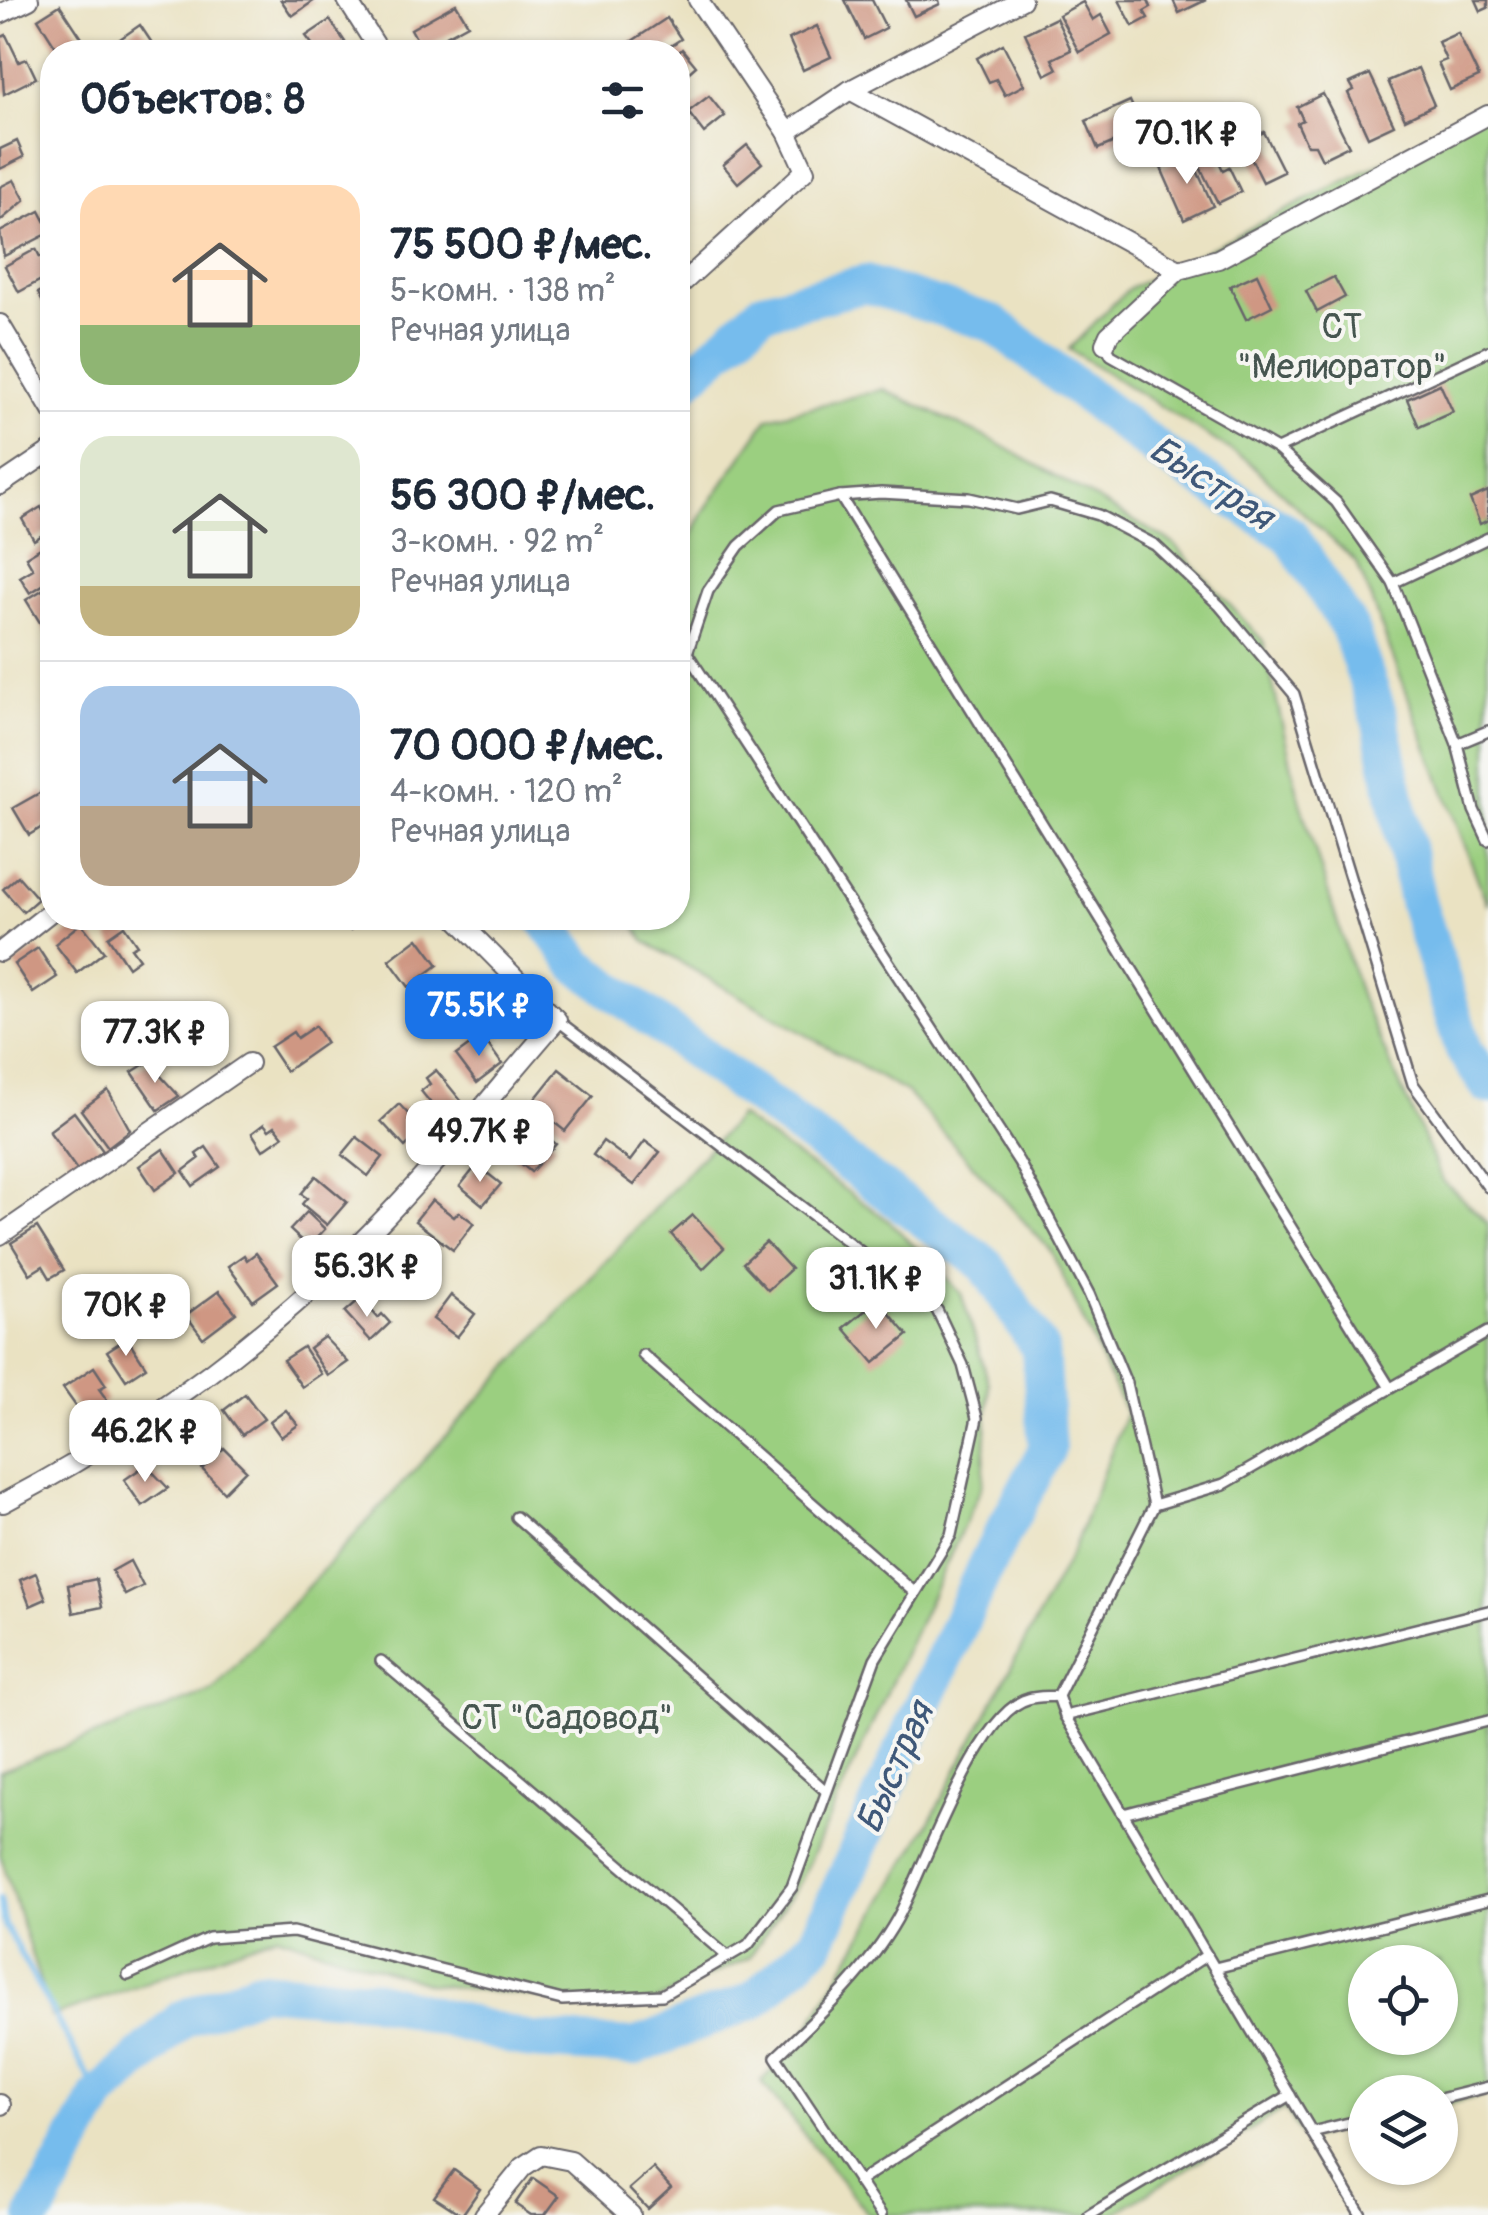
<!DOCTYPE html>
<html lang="ru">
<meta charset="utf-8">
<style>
:root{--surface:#fff;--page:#f6f6f7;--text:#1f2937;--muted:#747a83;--line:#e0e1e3;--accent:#1a73e8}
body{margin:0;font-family:Pangolin,sans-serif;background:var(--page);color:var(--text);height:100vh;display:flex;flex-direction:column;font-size:38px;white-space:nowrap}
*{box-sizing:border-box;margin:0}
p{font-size:32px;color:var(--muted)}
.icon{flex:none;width:55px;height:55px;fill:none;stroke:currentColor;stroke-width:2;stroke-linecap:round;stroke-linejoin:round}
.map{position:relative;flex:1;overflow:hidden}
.details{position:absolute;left:40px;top:40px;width:650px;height:890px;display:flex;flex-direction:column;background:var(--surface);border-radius:40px;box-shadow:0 2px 8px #0004}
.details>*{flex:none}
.fabs{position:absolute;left:1348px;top:1945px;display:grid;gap:20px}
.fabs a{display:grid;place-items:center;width:110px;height:110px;border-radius:50%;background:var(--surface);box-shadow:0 2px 8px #0004;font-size:50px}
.price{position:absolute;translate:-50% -85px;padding:0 22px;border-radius:20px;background:#fff;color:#222;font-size:32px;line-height:65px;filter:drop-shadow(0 2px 5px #0008)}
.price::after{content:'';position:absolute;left:50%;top:60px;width:30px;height:22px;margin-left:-15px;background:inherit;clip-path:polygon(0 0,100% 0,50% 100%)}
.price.active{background:var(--accent);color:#fff}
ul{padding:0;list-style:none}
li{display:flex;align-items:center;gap:30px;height:250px;padding:0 40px}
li+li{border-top:2px solid var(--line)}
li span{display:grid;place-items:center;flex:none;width:280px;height:200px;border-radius:30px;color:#555}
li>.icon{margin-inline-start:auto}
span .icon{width:120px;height:120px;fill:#fffc;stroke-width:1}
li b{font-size:42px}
h2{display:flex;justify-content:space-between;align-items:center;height:120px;padding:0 40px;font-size:42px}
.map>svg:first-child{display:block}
.green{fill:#9bcf80;stroke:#5e785e;stroke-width:2.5;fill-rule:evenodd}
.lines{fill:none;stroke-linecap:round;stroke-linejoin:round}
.stream{stroke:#76bced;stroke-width:6}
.river{stroke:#76bced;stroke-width:38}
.building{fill:#cf9783}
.service-casing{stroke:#68656a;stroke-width:14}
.minor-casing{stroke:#68656a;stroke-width:22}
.service{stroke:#fff;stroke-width:9}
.minor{stroke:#fff;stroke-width:18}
.labels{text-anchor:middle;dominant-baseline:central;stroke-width:8;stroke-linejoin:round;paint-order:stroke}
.park-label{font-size:35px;fill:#465650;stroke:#f6f6f2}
.water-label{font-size:38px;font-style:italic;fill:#3f5879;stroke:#f6f6f2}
</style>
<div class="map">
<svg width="1488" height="2215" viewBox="0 0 1488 2215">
<rect width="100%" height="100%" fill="#f6f6f2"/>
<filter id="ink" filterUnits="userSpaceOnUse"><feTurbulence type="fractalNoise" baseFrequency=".01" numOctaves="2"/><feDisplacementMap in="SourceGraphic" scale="20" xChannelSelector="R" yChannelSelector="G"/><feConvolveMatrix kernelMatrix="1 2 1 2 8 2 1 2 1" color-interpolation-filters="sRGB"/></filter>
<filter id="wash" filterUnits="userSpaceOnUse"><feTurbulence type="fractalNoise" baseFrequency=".0048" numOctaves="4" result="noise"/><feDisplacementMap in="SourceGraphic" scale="40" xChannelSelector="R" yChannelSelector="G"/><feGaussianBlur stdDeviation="2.25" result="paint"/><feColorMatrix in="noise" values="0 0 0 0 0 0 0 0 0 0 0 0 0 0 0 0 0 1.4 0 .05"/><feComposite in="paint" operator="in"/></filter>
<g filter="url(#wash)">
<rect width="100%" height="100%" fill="#eae2c2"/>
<g class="green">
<polygon points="1488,109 1488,906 1357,563 1248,461 1069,349 1127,290"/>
<path d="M883,389L994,441L1174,544L1263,641L1300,802L1361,998L1443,1181L1488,1223V2094L1440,2106V2092H1365V2125L1304,2140L1285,2108L1112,2215H869L761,2081L801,2040L930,1821L1073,1550L1126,1413L1051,1251L907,1093L644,941L631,918H678V563L704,511L768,418ZM1365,1962H1440V2038H1365Z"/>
<polygon points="739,1116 889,1221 961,1293 989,1383 983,1484 800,1881 749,1958 638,2009 429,1984 277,1935 51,2017 0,1854 0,1771 212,1691"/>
</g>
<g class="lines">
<polyline class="stream" points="0,1900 5,1926 99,2096"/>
<g class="river">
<polyline points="678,387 763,310 865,284 992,323 1166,456 1290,535 1349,627 1380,719 1417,901 1464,1050 1488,1085"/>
<polyline points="35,2215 99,2096 182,2019 259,1989 370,1998 531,2041 634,2047 754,2000 816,1943 987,1563 1047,1449 1040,1349 986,1265 578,965 544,918"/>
</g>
</g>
<g id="blocks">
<g class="building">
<polygon points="281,0 315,0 292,16"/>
<polygon points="845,0 872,0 886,28 864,39"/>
<polygon points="906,0 939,0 940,4 914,16"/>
<polygon points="1119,0 1148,0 1151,7 1144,11 1148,18 1133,26"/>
<polygon points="1173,0 1206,0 1179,13"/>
<polygon points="1476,0 1488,0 1488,8 1481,11"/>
<polygon points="1083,2 1093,20 1101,15 1111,34 1079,52 1059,15"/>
<polygon points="456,4 468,24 422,49 411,29"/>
<polygon points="60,5 91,52 59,52 38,19"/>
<polygon points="667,18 681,39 661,52 635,52 629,43"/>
<polygon points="1056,18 1071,50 1052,59 1057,69 1045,75 1025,33"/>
<polygon points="330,20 345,42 329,52 318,52 306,36"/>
<polygon points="140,25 158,52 124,52 117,41"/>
<polygon points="817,26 831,57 803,70 789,39"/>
<polygon points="1458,33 1479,77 1450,90 1438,63 1446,60 1438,42"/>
<polygon points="6,35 19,62 27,59 36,78 4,94 0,38"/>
<polygon points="1003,44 1024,85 1005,95 996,79 989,82 977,58"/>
<polygon points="682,49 696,66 678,82 678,53"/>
<polygon points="1418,68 1434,105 1405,119 1388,81"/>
<polygon points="1370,74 1394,125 1368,137 1348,93 1354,90 1350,83"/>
<polygon points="1323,94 1349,146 1322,159 1315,145 1307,145 1297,123 1303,120 1297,107"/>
<polygon points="709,96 725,116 704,133 688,112"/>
<polygon points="1130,101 1143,130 1098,149 1086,121"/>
<polygon points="1264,132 1284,172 1263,182 1243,142"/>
<polygon points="17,141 24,157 0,169 0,149"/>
<polygon points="747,145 762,163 738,183 723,165"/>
<polygon points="1214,152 1223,170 1229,167 1241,192 1218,203 1197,161"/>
<polygon points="1190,155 1213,206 1184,220 1161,168"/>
<polygon points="14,180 25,200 0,221 0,187"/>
<polygon points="40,211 51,232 4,256 0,232"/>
<polygon points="36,249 40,257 52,250 52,274 19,292 5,266"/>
<polygon points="1257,274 1272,306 1246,319 1230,286"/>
<polygon points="1334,277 1345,297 1317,312 1306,291"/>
<polygon points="52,285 52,320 38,293"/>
<polygon points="1440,384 1453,412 1419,427 1407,399"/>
<polygon points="1488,491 1488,520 1480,524 1470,499"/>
<polygon points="41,507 52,529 34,540 22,519"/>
<polygon points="52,541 52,579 30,593 20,577 33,569 26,557"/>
<polygon points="52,584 52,642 26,600"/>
<polygon points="43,791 52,808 52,821 29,835 13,808"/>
<polygon points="18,876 38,899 23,912 3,889"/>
<polygon points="341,918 367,918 350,930"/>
<polygon points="81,923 104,952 77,973 55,944"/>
<polygon points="124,926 137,945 131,948 139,959 128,967 108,937"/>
<polygon points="418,938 438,965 409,987 389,960"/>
<polygon points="38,948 57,977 33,993 14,964"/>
<polygon points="315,1026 326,1043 286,1071 270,1047 293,1032 297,1038"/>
<polygon points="482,1036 502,1064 477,1083 456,1055"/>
<polygon points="148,1062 179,1096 158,1110 132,1072"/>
<polygon points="559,1069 593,1096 565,1131 531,1104"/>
<polygon points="436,1070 462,1102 442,1117 421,1091 430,1084 426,1078"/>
<polygon points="108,1090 130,1130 108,1147 81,1110"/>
<polygon points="399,1104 423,1130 405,1147 381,1121"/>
<polygon points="74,1112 103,1151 77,1170 49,1131"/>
<polygon points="523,1116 556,1144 531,1172 498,1144"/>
<polygon points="264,1124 269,1130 275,1126 283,1136 263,1150 252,1133"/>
<polygon points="357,1137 383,1157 368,1176 342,1155"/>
<polygon points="603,1141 630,1161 645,1141 660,1152 634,1185 593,1155"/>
<polygon points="206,1147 220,1167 193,1186 183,1171 199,1159 196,1154"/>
<polygon points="163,1149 179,1173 155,1190 139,1166"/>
<polygon points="477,1165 501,1184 483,1205 460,1186"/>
<polygon points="316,1176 347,1202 327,1225 302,1204 307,1198 301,1194"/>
<polygon points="432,1200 454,1217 459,1212 474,1223 453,1250 415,1221"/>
<polygon points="307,1212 325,1229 308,1247 290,1230"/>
<polygon points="693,1215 724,1248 703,1269 671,1234"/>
<polygon points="37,1227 64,1270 50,1278 43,1266 30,1274 11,1243"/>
<polygon points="395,1241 424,1265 403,1291 374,1267"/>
<polygon points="766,1242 791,1269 768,1290 743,1263"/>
<polygon points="256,1253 278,1283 253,1301 228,1266 244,1255 247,1260"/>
<polygon points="219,1291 236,1313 203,1338 186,1315"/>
<polygon points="451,1295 475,1314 457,1337 433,1319"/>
<polygon points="361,1298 378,1318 382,1314 390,1323 371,1341 345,1312"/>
<polygon points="878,1300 908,1335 874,1363 844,1328"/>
<polygon points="324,1337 348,1362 328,1376 309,1348"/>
<polygon points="127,1338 146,1367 126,1380 107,1351"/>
<polygon points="303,1347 321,1374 302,1387 283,1360"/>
<polygon points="94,1367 106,1385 99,1389 107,1400 83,1416 63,1388"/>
<polygon points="245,1394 264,1419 242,1435 224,1410"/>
<polygon points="286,1410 298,1425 281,1437 270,1422"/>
<polygon points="224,1448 246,1470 224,1492 202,1469"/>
<polygon points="146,1465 168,1488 142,1506 124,1480"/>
<polygon points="130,1561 143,1586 125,1595 112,1571"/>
<polygon points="36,1573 46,1599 30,1606 20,1580"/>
<polygon points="96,1579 102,1607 73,1613 68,1585"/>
<polygon points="653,2168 671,2188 648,2209 629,2189"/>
<polygon points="454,2170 480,2189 462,2215 434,2197"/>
<polygon points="533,2178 559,2196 545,2215 531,2215 515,2204"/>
</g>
</g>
</g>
<g filter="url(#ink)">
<use href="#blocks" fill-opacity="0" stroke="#68656a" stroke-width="2.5"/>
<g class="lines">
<g class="service-casing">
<g id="service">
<polyline points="1105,344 1111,355 1277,449 1336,502 1393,583 1457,744 1474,810 1488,840"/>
<polyline points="1277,449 1488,351"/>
<polyline points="840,496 1390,1388"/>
<polyline points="1393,583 1488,538"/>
<polyline points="1457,744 1488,731"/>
<polyline points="643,1355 914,1592"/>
<polyline points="1154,1505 1126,1383 1089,1294 1019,1162 687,653 708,591 739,546 779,510 840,496 881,493 969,498 1017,509 1050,501 1098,515 1155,545 1220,606 1294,694 1413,1084 1488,1187"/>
<polyline points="516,1517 826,1791"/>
<polyline points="381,1661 728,1957"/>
<polyline points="1065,1716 1488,1611"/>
<polyline points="1123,1814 1488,1721"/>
<polyline points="1215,1968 1488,1900"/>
<polyline points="128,1975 209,1938 293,1932 562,2000 662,1995 748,1945 792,1887 875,1659 951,1535 977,1418 963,1365 937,1310 557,1020"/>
<polyline points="1440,2099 1488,2087"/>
<polyline points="1312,2132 1365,2119"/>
<polyline points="858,2182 1207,1955"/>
<path d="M881,2215L776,2057C819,2016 867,1972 897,1919C923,1872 977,1712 1028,1699C1037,1696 1049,1697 1058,1696"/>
<polyline points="1089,2215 1290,2095"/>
<polyline points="1361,2215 1065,1716 1058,1696 1154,1505 1224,1484 1488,1332"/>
</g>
</g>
<g class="minor-casing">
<g id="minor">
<polyline points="347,0 380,52"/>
<polyline points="0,14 29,0"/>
<polyline points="850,90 1179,270"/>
<polyline points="787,132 850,90 1022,0"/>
<polyline points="678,287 805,171 787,132 698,0"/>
<polyline points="0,324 52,411"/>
<polyline points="1105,344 1109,335 1179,270 1218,259 1488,115"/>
<polyline points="0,485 52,450"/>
<polyline points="0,952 52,911"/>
<polyline points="0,1235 249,1063"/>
<path d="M3,1503C138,1432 265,1341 371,1232C437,1165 496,1090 557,1020L456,918"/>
<polyline points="0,2104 1,2105"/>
<polyline points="484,2215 523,2167 541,2155 571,2161 631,2215"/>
</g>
</g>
<use href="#service" class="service"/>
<use href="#minor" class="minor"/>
</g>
</g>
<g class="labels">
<g class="park-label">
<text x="1342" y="327">СТ<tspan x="1342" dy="40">"Мелиоратор"</tspan></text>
<text x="567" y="1718">СТ "Садовод"</text>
</g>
<g class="water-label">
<text transform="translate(1211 483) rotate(33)">Быстрая</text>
<text transform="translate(895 1768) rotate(-66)">Быстрая</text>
</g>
</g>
</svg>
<div class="fabs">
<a><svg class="icon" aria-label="locate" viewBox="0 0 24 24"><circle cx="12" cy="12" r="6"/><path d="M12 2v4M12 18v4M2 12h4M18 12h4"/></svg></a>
<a><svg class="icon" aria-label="layers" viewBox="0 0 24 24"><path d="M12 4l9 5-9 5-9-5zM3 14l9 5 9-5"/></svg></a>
</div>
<b class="price" style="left:1187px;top:187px">70.1K ₽</b>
<b class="price active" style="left:479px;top:1059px">75.5K ₽</b>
<b class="price" style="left:155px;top:1086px">77.3K ₽</b>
<b class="price" style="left:480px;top:1185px">49.7K ₽</b>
<b class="price" style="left:367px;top:1320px">56.3K ₽</b>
<b class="price" style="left:876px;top:1332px">31.1K ₽</b>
<b class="price" style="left:126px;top:1359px">70K ₽</b>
<b class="price" style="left:145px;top:1485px">46.2K ₽</b>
<section class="details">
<h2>Объектов: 8<svg class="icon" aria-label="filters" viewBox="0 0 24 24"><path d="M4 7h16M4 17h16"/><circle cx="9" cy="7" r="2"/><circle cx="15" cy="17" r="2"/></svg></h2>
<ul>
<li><span style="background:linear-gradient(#ffd9b3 70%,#8fb573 0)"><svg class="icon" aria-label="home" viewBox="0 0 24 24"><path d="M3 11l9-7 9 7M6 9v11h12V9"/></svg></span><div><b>75 500 ₽/мес.</b><p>5-комн. · 138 m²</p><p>Речная улица</p></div></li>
<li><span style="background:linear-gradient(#dfe7d0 75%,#c2b280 0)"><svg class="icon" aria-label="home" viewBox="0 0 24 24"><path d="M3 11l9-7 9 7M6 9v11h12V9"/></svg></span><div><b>56 300 ₽/мес.</b><p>3-комн. · 92 m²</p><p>Речная улица</p></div></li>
<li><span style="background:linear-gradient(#a9c7e8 60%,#b9a48a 0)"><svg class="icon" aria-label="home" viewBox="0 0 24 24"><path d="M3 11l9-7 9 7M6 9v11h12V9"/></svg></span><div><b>70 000 ₽/мес.</b><p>4-комн. · 120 m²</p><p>Речная улица</p></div></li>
</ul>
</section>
</div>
